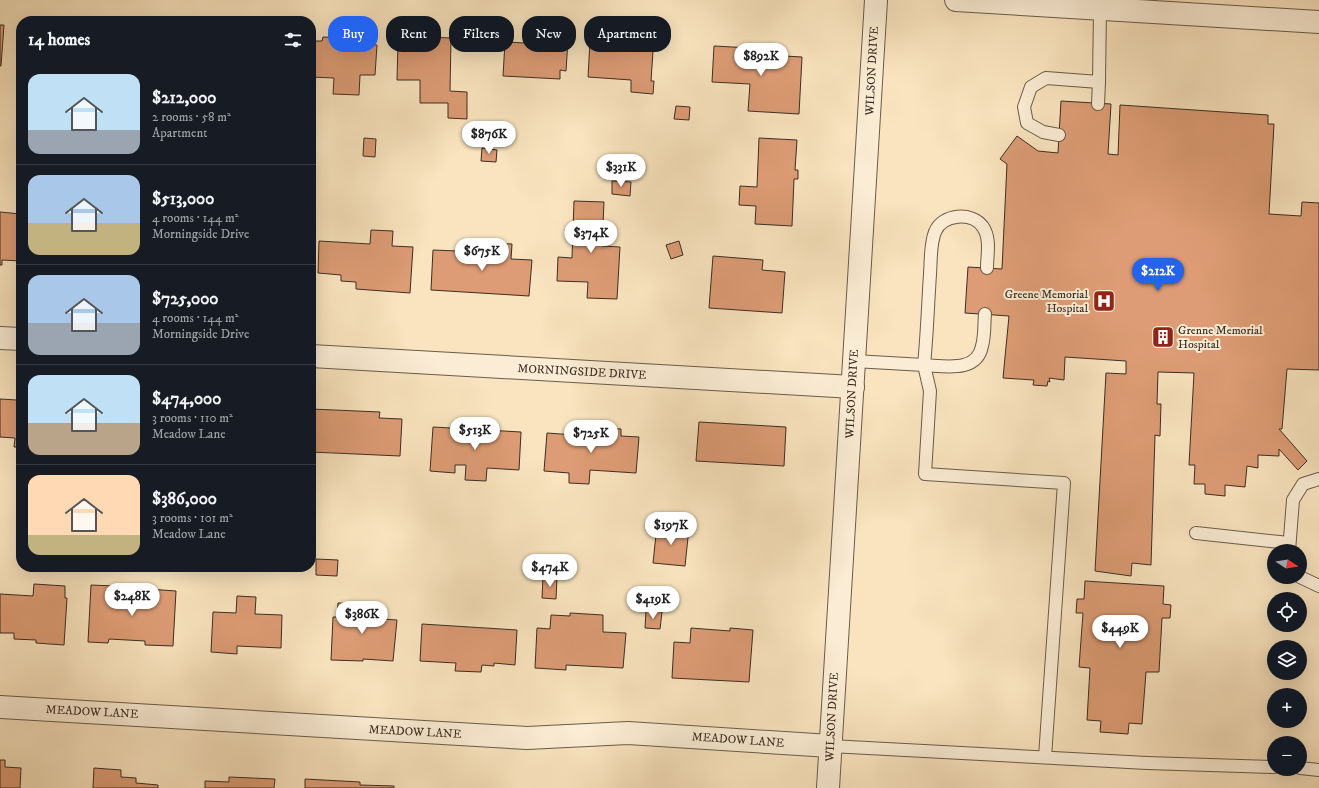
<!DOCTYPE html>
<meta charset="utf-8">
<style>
:root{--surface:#171b24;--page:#20242c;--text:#f1f3f6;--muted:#9ea1a6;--line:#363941;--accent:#2563eb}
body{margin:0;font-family:"IM FELL DW Pica",serif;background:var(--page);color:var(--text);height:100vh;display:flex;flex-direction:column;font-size:15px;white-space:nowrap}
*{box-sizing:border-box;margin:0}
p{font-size:13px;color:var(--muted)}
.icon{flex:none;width:22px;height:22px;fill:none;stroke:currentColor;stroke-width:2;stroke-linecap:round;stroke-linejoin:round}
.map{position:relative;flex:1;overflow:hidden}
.details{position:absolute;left:16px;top:16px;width:300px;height:556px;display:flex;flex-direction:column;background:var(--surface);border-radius:16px;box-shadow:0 4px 16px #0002}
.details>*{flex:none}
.banner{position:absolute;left:328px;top:16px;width:380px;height:36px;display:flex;gap:8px}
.needle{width:26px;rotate:102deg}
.controls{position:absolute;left:1267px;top:544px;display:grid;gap:8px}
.controls a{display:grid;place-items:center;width:40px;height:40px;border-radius:50%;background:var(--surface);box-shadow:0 4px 16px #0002;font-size:20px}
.price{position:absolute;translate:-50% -34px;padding:0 9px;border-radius:14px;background:#fff;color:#222;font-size:13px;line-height:26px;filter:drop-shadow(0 1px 2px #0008)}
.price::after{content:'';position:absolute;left:50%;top:24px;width:12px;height:9px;margin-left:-6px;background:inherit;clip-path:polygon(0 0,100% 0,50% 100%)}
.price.current{background:var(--accent);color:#fff}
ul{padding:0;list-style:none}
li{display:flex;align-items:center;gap:12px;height:100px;padding:0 12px}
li+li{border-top:1px solid var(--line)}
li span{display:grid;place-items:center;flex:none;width:112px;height:80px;border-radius:12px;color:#555}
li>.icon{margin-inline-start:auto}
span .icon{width:48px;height:48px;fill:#fffc;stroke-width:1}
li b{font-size:17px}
h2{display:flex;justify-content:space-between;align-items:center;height:48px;padding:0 12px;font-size:17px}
.chip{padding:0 14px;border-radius:16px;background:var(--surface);box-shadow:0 4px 16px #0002;font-size:14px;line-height:36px}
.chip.current{background:var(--accent);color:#fff}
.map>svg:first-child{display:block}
.building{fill:#dd9c75;stroke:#3b2e23}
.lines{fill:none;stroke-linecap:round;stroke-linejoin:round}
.service-casing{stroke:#6a5c4a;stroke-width:14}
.minor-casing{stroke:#6a5c4a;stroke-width:24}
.service{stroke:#fbedd5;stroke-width:12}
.minor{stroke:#fbedd5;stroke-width:22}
.labels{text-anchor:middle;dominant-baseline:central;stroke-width:4;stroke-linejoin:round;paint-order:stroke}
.street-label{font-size:12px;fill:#3b2e23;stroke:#fbedd5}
.poi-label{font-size:12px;fill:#3b2e23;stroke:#fbedd5;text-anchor:end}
</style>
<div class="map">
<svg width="1319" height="788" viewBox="0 0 1319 788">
<rect width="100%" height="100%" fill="#f9e4bf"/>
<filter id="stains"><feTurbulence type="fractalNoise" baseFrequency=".005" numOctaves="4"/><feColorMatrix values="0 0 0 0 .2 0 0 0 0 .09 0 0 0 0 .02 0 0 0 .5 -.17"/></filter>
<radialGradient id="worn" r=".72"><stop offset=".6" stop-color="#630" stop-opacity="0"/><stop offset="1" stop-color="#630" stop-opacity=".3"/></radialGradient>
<g class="building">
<polygon points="0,25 4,25 1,66 0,66"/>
<polygon points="526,36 563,38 563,40 568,40 566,71 560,70 560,79 503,76 505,42 525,43"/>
<polygon points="323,37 346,38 346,43 377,45 375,75 360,75 359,95 333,94 334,78 311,77 311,41 322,41"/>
<polygon points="425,37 451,38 450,91 467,92 467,119 448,118 448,103 420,103 420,80 397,80 398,43 424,44"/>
<polygon points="590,41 635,44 634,50 653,51 651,81 654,81 653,94 631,92 631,80 588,77"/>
<polygon points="714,46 768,49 767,55 802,57 799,114 748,111 750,84 712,82"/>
<polygon points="1061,101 1111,104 1108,154 1118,155 1120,105 1268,115 1268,124 1274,124 1269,214 1301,216 1302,202 1319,203 1319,370 1287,369 1282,429 1279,429 1307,461 1298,470 1279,449 1279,456 1258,455 1258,468 1247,466 1245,487 1225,485 1225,496 1205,494 1205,484 1194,484 1195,465 1189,465 1194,373 1158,372 1157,404 1161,404 1160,436 1155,435 1151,565 1132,563 1131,576 1095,571 1106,373 1126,374 1126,361 1065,357 1064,380 1049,378 1050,382 1048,381 1047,386 1033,385 1034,380 1003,378 1009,316 965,313 968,267 1002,269 1007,164 1000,159 1017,136 1038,151 1058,153"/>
<polygon points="676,106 690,107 689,120 674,119"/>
<polygon points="364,138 376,139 375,157 363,156"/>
<polygon points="759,138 797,140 795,170 798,170 798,179 794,179 792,226 755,224 756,206 739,205 740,186 757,187"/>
<polygon points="482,148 497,150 496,162 481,161"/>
<polygon points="612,181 631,182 630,196 612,194"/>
<polygon points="574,201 604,202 602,246 620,247 617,299 587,298 588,282 557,281 558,257 572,258"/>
<polygon points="0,212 21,214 21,261 2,260 2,265 0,265"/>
<polygon points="371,230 393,231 392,246 413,247 410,293 356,289 356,282 341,281 341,275 318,273 319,241 370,244"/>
<polygon points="679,241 683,255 671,259 666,245"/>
<polygon points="484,243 512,244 511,259 532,260 529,296 431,290 433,250 458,251 458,256 483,258"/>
<polygon points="713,256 763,260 762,270 785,272 782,313 709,308"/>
<polygon points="18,395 21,395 21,447 14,447 15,438 0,437 0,399 17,400"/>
<polygon points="311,409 380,412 379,418 402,419 400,456 311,452"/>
<polygon points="699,422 786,427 784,466 696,461"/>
<polygon points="433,427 521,432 519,470 487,468 486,481 465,480 466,465 455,465 455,473 430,471"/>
<polygon points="608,428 621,429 621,436 639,437 636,473 590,470 589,484 569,483 569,473 544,471 547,433 589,436 589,433 608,435"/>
<polygon points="657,525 689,528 685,566 653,563"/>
<polygon points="316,559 338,560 337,576 316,575"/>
<polygon points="543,577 557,577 556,599 542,598"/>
<polygon points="1085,581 1164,586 1163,604 1171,605 1170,618 1162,618 1159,672 1146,672 1142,724 1129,723 1128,734 1100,732 1101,721 1087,720 1090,668 1079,667 1083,613 1076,613 1077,599 1084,599"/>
<polygon points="34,584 65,586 65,598 67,598 64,645 36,643 36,640 14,639 14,633 0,633 0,594 33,596"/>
<polygon points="91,585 114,586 114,590 127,590 127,600 147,601 148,589 176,591 173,646 145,645 145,641 109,639 108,643 88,642"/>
<polygon points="237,596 256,597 255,614 282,615 281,648 237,646 237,654 211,652 213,612 236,613"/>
<polygon points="338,603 366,604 365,618 397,620 393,661 363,659 363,661 331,660 333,617 337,617"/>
<polygon points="646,610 662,612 660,629 645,628"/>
<polygon points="570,613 603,615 603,632 626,633 623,668 566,665 566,670 535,668 537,628 550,629 551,615 570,616"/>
<polygon points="422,624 517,630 515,665 494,663 494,666 482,665 481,672 455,671 456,663 420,661"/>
<polygon points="691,628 730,631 730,628 753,630 749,682 672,678 674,642 690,643"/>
<polygon points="0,760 5,760 5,767 21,768 20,788 0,788"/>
<polygon points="94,768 121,770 121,777 136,778 136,783 158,785 158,788 93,788"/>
<polygon points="229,777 275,779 274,788 205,788 205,781 229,782"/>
<polygon points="305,779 360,782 360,785 394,786 394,788 305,788"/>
</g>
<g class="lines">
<g class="service-casing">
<g id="service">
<polyline points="1098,104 1099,82"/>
<polyline points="1059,135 1043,132 1027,123 1024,107 1031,87 1046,78 1099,82 1100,8"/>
<path d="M985,314C984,324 985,336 982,346C977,373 945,366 924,365C927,335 928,304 930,274C931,261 930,244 935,232C942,214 972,211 983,227C991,239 987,255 987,268"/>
<polyline points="854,361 924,365 930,391 925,474 1064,483 1045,757"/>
<polyline points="1196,533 1289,543"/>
<polyline points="1289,551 1293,500 1303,484 1319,479"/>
<polyline points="1300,577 1319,586"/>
<polyline points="830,746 1147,763 1274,767"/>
<polyline points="1300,768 1319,770"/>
</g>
</g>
<g class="minor-casing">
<g id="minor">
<polyline points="956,0 1319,22"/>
<polyline points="0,338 21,339"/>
<polyline points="311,356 853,387"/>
<polyline points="0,707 527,738 628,733 830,746"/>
<polyline points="828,788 876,0"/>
</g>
</g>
<use href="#service" class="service"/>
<use href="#minor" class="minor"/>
</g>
<defs>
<g id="hospital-square" transform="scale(1.15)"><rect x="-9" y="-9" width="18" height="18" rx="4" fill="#8f2418" stroke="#fbedd5"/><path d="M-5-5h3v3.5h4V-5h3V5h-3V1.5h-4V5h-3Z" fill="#fff"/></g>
<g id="building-square" transform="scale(1.15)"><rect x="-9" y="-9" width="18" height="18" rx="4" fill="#8f2418" stroke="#fbedd5"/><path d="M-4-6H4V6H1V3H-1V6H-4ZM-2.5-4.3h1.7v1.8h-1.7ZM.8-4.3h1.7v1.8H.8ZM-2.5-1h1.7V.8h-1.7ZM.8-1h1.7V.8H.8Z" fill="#fff"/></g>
</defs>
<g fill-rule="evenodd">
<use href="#hospital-square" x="1104" y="301"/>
<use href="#building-square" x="1163" y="337"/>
</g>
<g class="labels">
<g class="street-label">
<text transform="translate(872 71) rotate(-87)">WILSON DRIVE</text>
<text transform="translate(582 372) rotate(3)">MORNINGSIDE DRIVE</text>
<text transform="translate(852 394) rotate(-87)">WILSON DRIVE</text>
<text transform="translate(92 712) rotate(3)">MEADOW LANE</text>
<text transform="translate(832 717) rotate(-87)">WILSON DRIVE</text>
<text transform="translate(415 732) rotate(3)">MEADOW LANE</text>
<text transform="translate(738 740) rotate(4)">MEADOW LANE</text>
</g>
<g class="poi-label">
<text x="1088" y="294">Greene Memorial<tspan x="1088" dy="14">Hospital</tspan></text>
<text x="1178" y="330" text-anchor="start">Grenne Memorial<tspan x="1178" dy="14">Hospital</tspan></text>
</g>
</g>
<rect width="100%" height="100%" filter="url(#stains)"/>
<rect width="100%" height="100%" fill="url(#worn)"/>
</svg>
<div class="controls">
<a><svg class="needle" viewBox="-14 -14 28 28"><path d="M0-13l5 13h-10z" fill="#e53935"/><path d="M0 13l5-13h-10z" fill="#9ea1a6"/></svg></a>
<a><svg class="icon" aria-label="locate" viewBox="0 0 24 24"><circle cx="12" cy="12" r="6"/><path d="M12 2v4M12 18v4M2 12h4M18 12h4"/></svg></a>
<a><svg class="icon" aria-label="layers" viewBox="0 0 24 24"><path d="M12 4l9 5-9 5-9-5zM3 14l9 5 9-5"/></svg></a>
<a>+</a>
<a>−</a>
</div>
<b class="price" style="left:761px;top:77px">$892K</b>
<b class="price" style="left:489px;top:155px">$876K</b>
<b class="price" style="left:621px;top:188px">$331K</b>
<b class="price" style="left:591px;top:254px">$374K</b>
<b class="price" style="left:482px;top:272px">$675K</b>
<b class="price current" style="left:1158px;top:292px">$212K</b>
<b class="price" style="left:475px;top:451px">$513K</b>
<b class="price" style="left:591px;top:454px">$725K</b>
<b class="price" style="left:671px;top:546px">$197K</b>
<b class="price" style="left:550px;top:588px">$474K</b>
<b class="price" style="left:132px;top:617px">$248K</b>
<b class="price" style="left:653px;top:620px">$419K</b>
<b class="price" style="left:362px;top:635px">$386K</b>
<b class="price" style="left:1120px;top:649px">$449K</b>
<div class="banner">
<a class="chip current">Buy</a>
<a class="chip">Rent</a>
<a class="chip">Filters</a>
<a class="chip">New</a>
<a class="chip">Apartment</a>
</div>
<section class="details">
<h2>14 homes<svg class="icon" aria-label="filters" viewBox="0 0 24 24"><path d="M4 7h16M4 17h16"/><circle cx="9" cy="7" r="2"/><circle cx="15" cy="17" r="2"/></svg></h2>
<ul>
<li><span style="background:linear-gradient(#bfe0f5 70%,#9aa5b1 0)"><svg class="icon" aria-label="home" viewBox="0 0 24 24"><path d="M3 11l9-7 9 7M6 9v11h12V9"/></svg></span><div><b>$212,000</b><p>2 rooms · 58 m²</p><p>Apartment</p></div></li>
<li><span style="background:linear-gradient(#a9c7e8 60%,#c2b280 0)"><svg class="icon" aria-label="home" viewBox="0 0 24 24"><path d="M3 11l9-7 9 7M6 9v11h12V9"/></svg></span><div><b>$513,000</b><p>4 rooms · 144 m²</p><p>Morningside Drive</p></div></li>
<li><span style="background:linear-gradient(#a9c7e8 60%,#9aa5b1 0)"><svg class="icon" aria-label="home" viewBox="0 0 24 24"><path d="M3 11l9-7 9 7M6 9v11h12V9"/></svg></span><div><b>$725,000</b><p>4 rooms · 144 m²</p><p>Morningside Drive</p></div></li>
<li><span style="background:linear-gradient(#bfe0f5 60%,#b9a48a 0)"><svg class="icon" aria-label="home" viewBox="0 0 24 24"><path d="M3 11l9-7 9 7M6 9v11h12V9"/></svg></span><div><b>$474,000</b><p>3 rooms · 110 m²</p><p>Meadow Lane</p></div></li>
<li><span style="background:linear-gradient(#ffd9b3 75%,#c2b280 0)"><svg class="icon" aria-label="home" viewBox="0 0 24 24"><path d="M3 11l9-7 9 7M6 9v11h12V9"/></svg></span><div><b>$386,000</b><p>3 rooms · 101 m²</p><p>Meadow Lane</p></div></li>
</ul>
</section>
</div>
